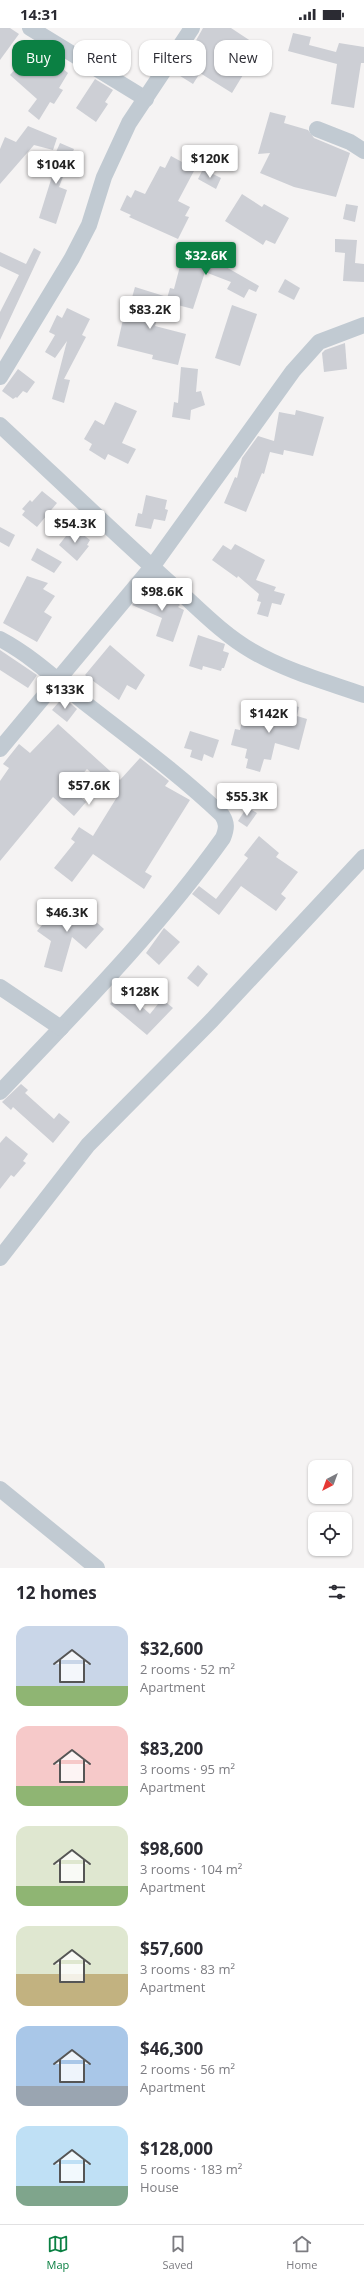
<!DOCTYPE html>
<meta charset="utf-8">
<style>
:root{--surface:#fff;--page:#f2f2f3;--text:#2b2b33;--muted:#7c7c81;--line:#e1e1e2;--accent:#0b8043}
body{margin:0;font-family:"Open Sans",sans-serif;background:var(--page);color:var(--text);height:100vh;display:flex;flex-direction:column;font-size:15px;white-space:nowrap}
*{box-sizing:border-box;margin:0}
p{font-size:13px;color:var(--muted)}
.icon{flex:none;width:22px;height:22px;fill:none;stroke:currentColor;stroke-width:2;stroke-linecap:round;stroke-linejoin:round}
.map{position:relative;height:1540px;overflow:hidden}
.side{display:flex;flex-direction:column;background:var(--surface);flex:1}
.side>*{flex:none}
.top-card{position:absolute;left:12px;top:12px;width:340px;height:36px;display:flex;gap:8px}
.needle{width:26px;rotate:221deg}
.buttons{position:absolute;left:308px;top:1432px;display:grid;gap:8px}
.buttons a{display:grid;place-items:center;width:44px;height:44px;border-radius:8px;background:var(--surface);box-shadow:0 1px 3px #0004;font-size:20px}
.price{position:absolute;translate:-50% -34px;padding:0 9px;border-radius:4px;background:#fff;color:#222;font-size:13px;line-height:26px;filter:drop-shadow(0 1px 2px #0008)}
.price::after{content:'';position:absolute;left:50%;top:24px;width:12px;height:9px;margin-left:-6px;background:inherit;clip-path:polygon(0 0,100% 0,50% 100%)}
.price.selected{background:var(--accent);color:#fff}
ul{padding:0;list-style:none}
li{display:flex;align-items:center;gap:12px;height:100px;padding:0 16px}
li span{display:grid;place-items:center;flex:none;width:112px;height:80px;border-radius:12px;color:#555}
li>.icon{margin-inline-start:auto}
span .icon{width:48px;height:48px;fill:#fffc;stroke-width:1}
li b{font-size:17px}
h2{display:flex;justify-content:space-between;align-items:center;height:48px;padding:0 16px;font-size:17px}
.tag{padding:0 14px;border-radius:12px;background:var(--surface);box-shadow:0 1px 3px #0004;font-size:14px;line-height:36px}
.tag.selected{background:var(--accent);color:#fff}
.status{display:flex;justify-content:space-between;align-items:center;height:28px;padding:0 20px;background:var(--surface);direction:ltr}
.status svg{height:11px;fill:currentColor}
.tabs{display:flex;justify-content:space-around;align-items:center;height:56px;border-top:1px solid var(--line);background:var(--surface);font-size:11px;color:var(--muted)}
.tabs a{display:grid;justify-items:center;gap:2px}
.tabs .selected{color:var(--accent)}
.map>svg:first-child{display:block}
.building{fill:#cdcfd5}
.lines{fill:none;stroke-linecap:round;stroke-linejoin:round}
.minor{stroke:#c1cad2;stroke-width:16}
</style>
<div class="status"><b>14:31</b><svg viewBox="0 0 49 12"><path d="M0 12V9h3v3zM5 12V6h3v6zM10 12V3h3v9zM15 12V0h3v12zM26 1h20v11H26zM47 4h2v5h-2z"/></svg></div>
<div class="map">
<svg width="364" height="1540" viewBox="0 0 364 1540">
<rect width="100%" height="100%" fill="#f5f3f3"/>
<g class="building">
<polygon points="0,0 10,0 19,6 0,32"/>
<polygon points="203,0 231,0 260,19 232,65 200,45 193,56 177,46"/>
<polygon points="293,5 311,9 309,17 336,24 339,15 364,19 364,35 361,35 354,80 331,76 337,36 288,23"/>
<polygon points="35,19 41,24 44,21 53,29 51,31 68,45 59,60 63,62 54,76 50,74 39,92 28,83 37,71 10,47"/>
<polygon points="95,51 113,62 105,74 108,76 96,94 76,80"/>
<polygon points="270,84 286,88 284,95 308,102 314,110 350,125 336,169 294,159 260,145 270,125 258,126"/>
<polygon points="28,98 57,110 53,122 34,117 0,156 0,121 5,109 16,114"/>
<polygon points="60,115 74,121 59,159 67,162 56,196 39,190 54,142 49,140"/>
<polygon points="171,128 195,141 178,173 190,179 185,188 189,189 178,211 129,189 131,187 120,182 127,167 131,170 135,162 145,166 160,138 165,140"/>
<polygon points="203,141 221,150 216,161 198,151"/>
<polygon points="242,166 262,179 264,176 289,190 275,216 266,212 263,217 225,193"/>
<polygon points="346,176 358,178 355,194 343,191"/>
<polygon points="335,211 357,212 355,235 364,236 364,254 343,253 345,225 335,224"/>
<polygon points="213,214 233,223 226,239 259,258 256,264 249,261 244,270 227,261 231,254 205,244 193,281 166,274 170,260 174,261 184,223 207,229"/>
<polygon points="34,220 41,224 0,312 0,284 19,247 0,238 0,224 26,236"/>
<polygon points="285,251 300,260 294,272 278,264"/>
<polygon points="135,259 164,268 155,298 186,306 178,337 152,331 153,327 117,318 124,287 127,287"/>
<polygon points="232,277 257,286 240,338 215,330"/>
<polygon points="67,280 90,291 82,307 86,309 64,351 70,352 64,375 52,371 67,313 55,330 45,324 55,307 49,304 57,287 62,290"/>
<polygon points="345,315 347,341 324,344 322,325 325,322"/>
<polygon points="181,339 198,341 196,364 201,363 205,377 191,382 190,392 172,389 174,374 178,375"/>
<polygon points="18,341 35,354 27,365 23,363 17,370 16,369 13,371 2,363"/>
<polygon points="115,374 137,383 122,415 136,421 128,436 108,426 105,432 89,422 92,416 84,411 95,392 104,397"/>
<polygon points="296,382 324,389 313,428 284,422 283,427 270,424 264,446 262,445 246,484 224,475 235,449 237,450 242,430 258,408 274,413 279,384 295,387"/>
<polygon points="42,463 57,475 37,499 22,487 25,483 22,481 30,472 32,474"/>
<polygon points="146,467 167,472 165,481 168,482 165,493 154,491 151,501 135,498 138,485 142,486"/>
<polygon points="81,486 89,493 84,499 75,492"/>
<polygon points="0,499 15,507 9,519 0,514"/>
<polygon points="73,499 90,512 87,517 89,518 77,533 59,517"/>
<polygon points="235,516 265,532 256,552 276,559 274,563 285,566 281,577 272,575 268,589 257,586 261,574 257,573 259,566 238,548 237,550 212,532 223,517 231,522"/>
<polygon points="37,520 62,534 54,545 31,532"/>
<polygon points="27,548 48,555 43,561 55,568 44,584 52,589 37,614 3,595"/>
<polygon points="149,557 165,572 169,567 180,577 178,579 184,582 173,614 156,608 162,590 132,577"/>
<polygon points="198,607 225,616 223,623 229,625 224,640 222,640 221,643 203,638 202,642 189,638"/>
<polygon points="110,617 145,647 136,662 127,657 119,672 85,647"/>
<polygon points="0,622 37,647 28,660 0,642"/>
<polygon points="63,669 77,681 67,694 52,682"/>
<polygon points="274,672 299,679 297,688 307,691 299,722 275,715 271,732 264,731 260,744 246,740 248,731 245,730 247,721 231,717 235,701 240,702 244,685 269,691"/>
<polygon points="58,696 120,752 140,730 169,753 165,758 190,772 145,844 152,848 144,861 93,826 72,854 54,840 75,814 71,811 79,799 93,808 117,769 87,741 70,760 86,774 74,788 53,769 0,833 0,753 9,740 3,736 19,716 30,725"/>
<polygon points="190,703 219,712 213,730 204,726 202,733 190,729 192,722 184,720"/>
<polygon points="247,779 257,785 247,799 238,793"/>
<polygon points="259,808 279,825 276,829 298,844 281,866 286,870 276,883 241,858 219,887 192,866 199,858 216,871 248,830 244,827"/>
<polygon points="63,872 80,886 83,882 104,901 86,921 72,909 62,944 44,939 51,913 37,903"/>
<polygon points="164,900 180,914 159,937 146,925"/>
<polygon points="198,937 208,946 198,959 187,950"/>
<polygon points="124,960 133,967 131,969 150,986 162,971 173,980 147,1007 110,976"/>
<polygon points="21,1056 28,1062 25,1065 54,1091 59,1085 70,1094 53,1115 13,1079 11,1082 2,1074"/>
<polygon points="6,1108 28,1126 23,1133 26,1135 14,1149 11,1147 0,1161 0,1115"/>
</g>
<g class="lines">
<g class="minor">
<polyline points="30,0 146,71"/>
<polyline points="317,101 350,114 364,123"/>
<polyline points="0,349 72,230 89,197 104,149 129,95 192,0"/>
<path d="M0,397C57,450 113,504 170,555C196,578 222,606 252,623C286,643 327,654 364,667"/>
<path d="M0,611C32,628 57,652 85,675C131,711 179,746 222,787C227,795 227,800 223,810C158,901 77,983 0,1064"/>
<polyline points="0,721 152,539 293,343 319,314 364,297"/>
<polyline points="0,959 61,1000"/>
<polyline points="0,1230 88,1117 212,992 364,829"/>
<polyline points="0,1461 97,1540"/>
</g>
</g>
</svg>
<div class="buttons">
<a><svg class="needle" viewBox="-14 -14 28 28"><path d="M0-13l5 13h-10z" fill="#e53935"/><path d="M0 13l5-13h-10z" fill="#7c7c81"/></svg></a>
<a><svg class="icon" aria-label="locate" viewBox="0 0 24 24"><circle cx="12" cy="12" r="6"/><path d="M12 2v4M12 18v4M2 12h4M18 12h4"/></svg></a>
</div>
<b class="price" style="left:210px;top:151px">$120K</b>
<b class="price" style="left:56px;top:157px">$104K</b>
<b class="price selected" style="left:206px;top:248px">$32.6K</b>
<b class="price" style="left:150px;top:302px">$83.2K</b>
<b class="price" style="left:75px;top:516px">$54.3K</b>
<b class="price" style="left:162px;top:584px">$98.6K</b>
<b class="price" style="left:65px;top:682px">$133K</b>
<b class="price" style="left:269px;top:706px">$142K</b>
<b class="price" style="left:89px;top:778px">$57.6K</b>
<b class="price" style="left:247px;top:789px">$55.3K</b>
<b class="price" style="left:67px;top:905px">$46.3K</b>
<b class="price" style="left:140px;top:984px">$128K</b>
<div class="top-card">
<a class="tag selected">Buy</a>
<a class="tag">Rent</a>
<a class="tag">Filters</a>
<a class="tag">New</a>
</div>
</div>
<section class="side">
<h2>12 homes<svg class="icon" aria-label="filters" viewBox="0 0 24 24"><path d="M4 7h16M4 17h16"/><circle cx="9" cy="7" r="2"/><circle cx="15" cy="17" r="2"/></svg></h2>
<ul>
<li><span style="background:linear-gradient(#c9d6e8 75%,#8fb573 0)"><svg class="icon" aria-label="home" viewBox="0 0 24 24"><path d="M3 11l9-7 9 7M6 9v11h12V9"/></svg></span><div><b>$32,600</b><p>2 rooms · 52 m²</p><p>Apartment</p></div></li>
<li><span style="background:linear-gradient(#f6c9c9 75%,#8fb573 0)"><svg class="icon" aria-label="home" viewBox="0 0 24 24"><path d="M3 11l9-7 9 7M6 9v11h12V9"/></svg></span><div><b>$83,200</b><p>3 rooms · 95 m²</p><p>Apartment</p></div></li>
<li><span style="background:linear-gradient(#dfe7d0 75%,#8fb573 0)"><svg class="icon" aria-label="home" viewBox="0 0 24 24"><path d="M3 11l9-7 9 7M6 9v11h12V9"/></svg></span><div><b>$98,600</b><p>3 rooms · 104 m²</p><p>Apartment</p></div></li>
<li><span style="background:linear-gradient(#dfe7d0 60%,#c2b280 0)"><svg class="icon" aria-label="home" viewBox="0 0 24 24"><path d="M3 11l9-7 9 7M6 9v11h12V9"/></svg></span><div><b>$57,600</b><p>3 rooms · 83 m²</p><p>Apartment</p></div></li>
<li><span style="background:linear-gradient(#a9c7e8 75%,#9aa5b1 0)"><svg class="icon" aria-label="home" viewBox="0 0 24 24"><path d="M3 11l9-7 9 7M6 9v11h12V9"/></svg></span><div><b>$46,300</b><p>2 rooms · 56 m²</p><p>Apartment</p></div></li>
<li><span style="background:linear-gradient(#bfe0f5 75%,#7fa58c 0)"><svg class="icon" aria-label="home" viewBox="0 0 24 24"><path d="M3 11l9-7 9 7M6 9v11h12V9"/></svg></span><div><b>$128,000</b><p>5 rooms · 183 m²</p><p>House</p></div></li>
</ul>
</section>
<nav class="tabs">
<a class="selected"><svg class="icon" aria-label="map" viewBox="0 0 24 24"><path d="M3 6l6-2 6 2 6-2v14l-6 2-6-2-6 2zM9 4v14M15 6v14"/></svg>Map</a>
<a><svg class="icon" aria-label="saved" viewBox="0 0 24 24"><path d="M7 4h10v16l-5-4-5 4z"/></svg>Saved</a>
<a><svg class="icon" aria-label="home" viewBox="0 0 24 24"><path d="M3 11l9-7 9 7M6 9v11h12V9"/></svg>Home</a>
</nav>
